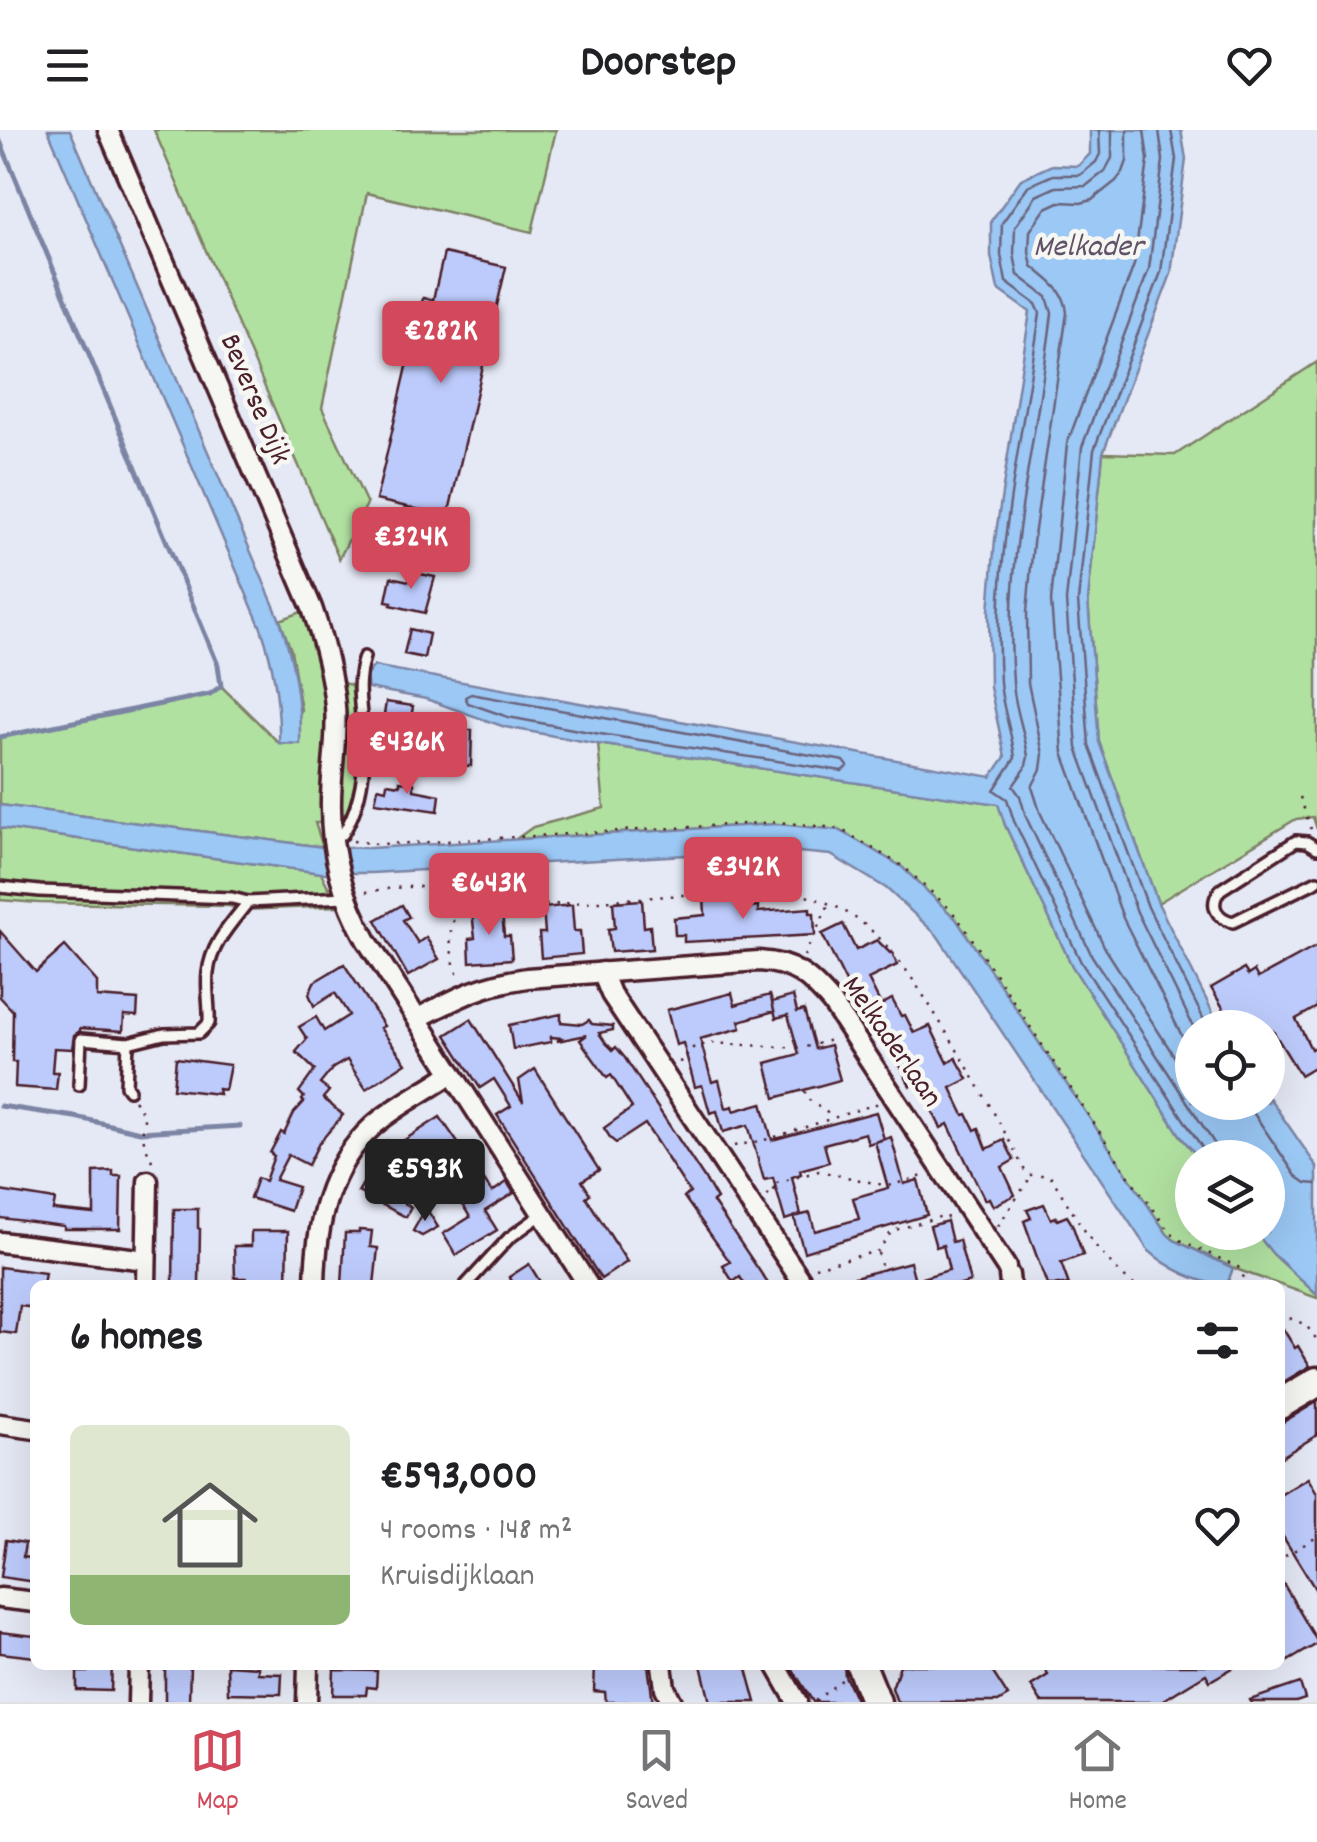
<!DOCTYPE html>
<meta charset="utf-8">
<style>
:root{--surface:#fff;--page:#f6f6f6;--text:#202124;--muted:#757577;--line:#e0e0e0;--accent:#d1495b}
body{margin:0;font-family:Dekko,sans-serif;background:var(--page);color:var(--text);height:100vh;display:flex;flex-direction:column;font-size:38px;white-space:nowrap}
*{box-sizing:border-box;margin:0}
p{font-size:32px;color:var(--muted)}
.icon{flex:none;width:55px;height:55px;fill:none;stroke:currentColor;stroke-width:2;stroke-linecap:round;stroke-linejoin:round}
.map{position:relative;flex:1;overflow:hidden}
.details{position:absolute;left:30px;top:1150px;width:1255px;height:390px;display:flex;flex-direction:column;background:var(--surface);border-radius:15px;box-shadow:0 10px 40px #0002}
.details>*{flex:none}
.buttons{position:absolute;left:1175px;top:880px;display:grid;gap:20px}
.buttons a{display:grid;place-items:center;width:110px;height:110px;border-radius:50%;background:var(--surface);box-shadow:0 10px 40px #0002;font-size:50px}
.price{position:absolute;translate:-50% -85px;padding:0 22px;border-radius:10px;background:var(--accent);color:#fff;font-size:32px;line-height:65px;filter:drop-shadow(0 2px 5px #0008)}
.price::after{content:'';position:absolute;left:50%;top:60px;width:30px;height:22px;margin-left:-15px;background:inherit;clip-path:polygon(0 0,100% 0,50% 100%)}
.price.on{background:#222;color:#fff}
ul{padding:0;list-style:none}
li{display:flex;align-items:center;gap:30px;height:250px;padding:0 40px}
li span{display:grid;place-items:center;flex:none;width:280px;height:200px;border-radius:15px;color:#555}
li>.icon{margin-inline-start:auto}
span .icon{width:120px;height:120px;fill:#fffc;stroke-width:1}
li b{font-size:42px}
h2{display:flex;justify-content:space-between;align-items:center;height:120px;padding:0 40px;font-size:42px}
header{display:flex;justify-content:space-between;align-items:center;height:130px;padding:0 40px;background:var(--surface);font-size:45px;font-weight:800}
.tab-bar{display:flex;justify-content:space-around;align-items:center;height:140px;border-top:2px solid var(--line);background:var(--surface);font-size:28px;color:var(--muted)}
.tab-bar a{display:grid;justify-items:center;gap:5px}
.tab-bar .on{color:var(--accent)}
.map>svg:first-child{display:block}
.green{fill:#b1e1a1;stroke:#7e8066;stroke-width:2.5}
.water{fill:#9bc8f5;stroke:#7b84a4;stroke-width:2.5}
.lines{fill:none;stroke-linecap:round;stroke-linejoin:round}
.shore{stroke:#6a637c;stroke-width:2.5}
.stream{stroke:#7b84a4;stroke-width:5}
.building{fill:#bdcbfc;stroke:#4a1f2b;stroke-width:2.5}
.service-casing{stroke:#4a1f2b;stroke-width:16}
.minor-casing{stroke:#4a1f2b;stroke-width:25}
.secondary-casing{stroke:#4a1f2b;stroke-width:35}
.path{stroke:#4a1f2b;stroke-width:2.5;stroke-dasharray:2.5 8;stroke-linecap:butt}
.service{stroke:#f6f6f2;stroke-width:9}
.minor{stroke:#f6f6f2;stroke-width:18}
.secondary{stroke:#f6f6f2;stroke-width:28}
.labels{text-anchor:middle;dominant-baseline:central;stroke-width:9;stroke-linejoin:round;paint-order:stroke}
.street-label{font-size:30px;fill:#4a1f2b;stroke:#f6f6f2}
.water-label{font-size:32px;font-style:italic;fill:#625268;stroke:#f6f6f2}
</style>
<header><svg class="icon" aria-label="menu" viewBox="0 0 24 24"><path d="M4 6h16M4 12h16M4 18h16"/></svg>Doorstep<svg class="icon" aria-label="heart" viewBox="0 0 24 24"><path d="M12 20l-8-8c-3-5 5-10 8-4 3-6 11-1 8 4z"/></svg></header>
<div class="map">
<svg width="1317" height="1572" viewBox="0 0 1317 1572">
<rect width="100%" height="100%" fill="#e5e9f5"/>
<filter id="ink" filterUnits="userSpaceOnUse"><feTurbulence type="fractalNoise" baseFrequency=".01" numOctaves="2"/><feDisplacementMap in="SourceGraphic" scale="20" xChannelSelector="R" yChannelSelector="G"/><feConvolveMatrix kernelMatrix="1 2 1 2 8 2 1 2 1" color-interpolation-filters="sRGB"/></filter>
<g filter="url(#ink)">
<g class="green">
<polygon points="154,0 556,0 532,102 367,63 322,278 367,374 339,429"/>
<polygon points="1317,232 1317,699 1313,687 1296,689 1158,773 1099,612 1088,470 1103,323 1175,325"/>
<path d="M307,480L326,549L351,555C357,593 367,662 339,693H315L323,717L0,675V607L210,564L221,556L279,613H288L301,580L291,520L280,490Z"/>
<polygon points="598,614 999,674 1005,695 1072,836 1182,1008 1198,1027 1192,1028 1192,1102 1256,1103 1273,1124 1317,1165 1317,1168 1233,1138 1174,1110 1167,1104 956,789 902,737 839,700 777,694 516,709 533,697 604,678"/>
<polygon points="0,698 321,743 338,776 242,780 229,776 39,773 0,770"/>
</g>
<g class="water">
<path d="M48,0H70L280,490C294,531 301,571 300,614L279,613C280,573 274,536 261,498Z"/>
<polygon points="1090,0 1181,0 1186,29 1171,144 1103,323 1088,470 1099,612 1158,773 1220,897 1192,898 1192,972 1268,972 1268,966 1317,1037 1317,1165 1273,1124 1256,1103 1268,1102 1268,1028 1198,1027 1182,1008 1072,836 1005,695 998,674 598,614 505,597 426,569 368,558 366,546 374,536 991,647 1005,627 990,557 989,481 995,409 1030,182 998,159 991,126 991,91 1021,49 1052,35 1078,36 1090,24"/>
<path d="M0,675L323,717L370,718L777,694L839,700L902,737L956,789L1167,1104L1174,1110L1233,1138L1227,1155C1201,1155 1168,1138 1148,1120L937,805L886,758L831,725L776,720L371,743H321L0,698Z"/>
</g>
<g class="lines">
<g class="shore">
<path d="M1099,0L1100,24L1096,32L1080,45H1053L1028,56L1002,93L1001,125L1006,152L1036,174L1040,183C1023,305 992,429 1000,552C1002,578 1012,603 1015,628L994,660L1007,669L1014,691L1081,832L1203,1019L1205,1028"/>
<path d="M1112,0V28L1105,41L1086,56L1056,57L1036,66L1015,97L1014,124L1018,145L1047,167L1052,183C1038,305 1003,428 1013,552C1014,577 1025,602 1028,627L1025,639L1013,656L1020,666L1026,687L1092,826L1214,1013L1217,1028"/>
<path d="M1127,0V31L1123,42L1116,51L1092,70L1081,73L1059,72L1046,78L1030,101L1029,122L1032,136C1049,151 1065,159 1067,183L1033,413L1027,482L1028,553L1043,624L1041,639L1032,657L1040,682L1105,818L1192,954"/>
<polyline points="1144,0 1148,30 1134,135 1067,314 1051,471 1063,623 1123,788 1183,908 1192,922"/>
<polyline points="1159,0 1163,30 1149,139 1082,317 1066,471 1077,618 1137,782 1194,898"/>
<polyline points="1171,0 1176,29 1161,142 1094,320 1078,471 1089,615 1148,777 1208,898"/>
<polygon points="471,564 844,631 848,636 842,641 600,604 508,587 468,573 465,567"/>
<polyline points="1246,972 1296,1046 1306,1053 1317,1054"/>
</g>
<g class="stream">
<polyline points="0,11 218,535 221,556 210,564 0,607"/>
<polyline points="0,976 75,987 140,1002 240,996"/>
</g>
</g>
<g class="building">
<polygon points="444,123 506,137 448,386 376,370 423,168 433,170"/>
<polygon points="411,442 435,447 425,483 391,475 392,472 386,471 391,447 409,451"/>
<polygon points="410,499 429,504 424,528 404,524"/>
<polygon points="386,572 413,576 406,621 379,616"/>
<polygon points="445,600 472,600 471,636 443,635"/>
<polygon points="400,651 414,653 414,660 440,665 438,681 375,672 378,657 386,659 387,653 400,655"/>
<polygon points="741,764 742,778 758,776 758,782 810,778 810,783 814,783 815,805 684,812 684,805 675,805 674,788 705,785 704,766"/>
<polygon points="642,770 644,797 650,796 652,819 611,822 608,799 615,798 613,772"/>
<polygon points="402,775 409,787 403,790 418,813 426,807 439,829 408,846 376,790"/>
<polygon points="572,775 574,801 580,801 582,824 541,828 539,803 545,803 543,778"/>
<polygon points="502,780 504,806 510,806 512,829 470,832 469,809 475,808 472,782"/>
<polygon points="843,794 856,820 877,810 890,823 892,822 897,835 868,849 881,875 892,869 901,886 905,885 914,903 930,896 948,933 956,928 968,949 951,958 964,985 967,984 975,1000 979,998 987,1019 1004,1010 1014,1030 1002,1037 1015,1065 993,1076 989,1068 985,1070 948,994 941,998 918,952 910,956 873,879 862,885 822,804"/>
<polygon points="0,801 36,842 65,816 97,852 97,867 138,870 137,886 124,885 123,901 80,898 80,901 74,905 72,919 54,918 52,942 58,942 56,960 15,957 16,932 12,932 13,881 0,867"/>
<polygon points="1317,816 1317,877 1296,889 1311,919 1317,916 1317,935 1300,945 1273,901 1268,904 1268,898 1254,898 1248,888 1246,889 1243,884 1240,885 1238,881 1228,886 1211,858 1244,839 1248,845 1254,841 1258,848"/>
<polygon points="344,834 384,896 380,898 406,933 366,959 347,930 333,938 320,954 329,961 323,968 343,985 319,1013 308,1035 288,1025 275,1050 298,1057 290,1081 250,1068 257,1048 265,1051 274,1026 270,1023 281,1002 284,1004 294,983 304,972 302,970 304,967 299,962 315,940 296,922 307,909 299,897 316,887 324,901 349,885 335,863 314,876 309,864 314,852"/>
<polygon points="732,863 735,875 770,865 775,881 739,891 741,898 700,909 712,952 719,950 726,978 733,976 734,981 762,973 772,1010 876,982 884,1009 868,1014 865,1003 824,1014 829,1032 800,1040 801,1044 792,1047 801,1085 785,1090 773,1048 764,1050 748,995 723,1002 717,981 710,983 702,955 695,957 683,913 676,915 667,880"/>
<polygon points="793,866 797,882 804,880 815,919 830,915 840,950 775,968 766,933 799,924 788,885 776,888 772,872"/>
<polygon points="561,884 561,892 582,894 589,890 592,894 613,896 613,900 599,903 605,912 613,920 616,917 625,928 710,1057 717,1069 713,1072 769,1155 745,1155 740,1147 733,1152 723,1136 730,1132 684,1067 690,1063 645,994 616,1013 611,1009 604,998 632,978 611,945 607,948 580,910 587,905 557,911 561,908 551,907 551,912 513,919 509,895"/>
<polygon points="471,889 523,972 519,950 535,939 599,1040 582,1051 590,1064 586,1067 627,1132 601,1149 497,985 511,976 494,949 480,958 446,905"/>
<polygon points="176,928 230,935 225,960 218,959 219,964 173,959"/>
<polygon points="440,987 492,1062 507,1052 514,1063 485,1081 497,1100 456,1125 443,1104 470,1087 449,1052 451,1051 437,1028 413,1043 395,1016"/>
<polygon points="891,1007 904,1054 918,1050 927,1085 804,1122 794,1087 810,1083 815,1101 859,1089 853,1068 888,1058 875,1012"/>
<polygon points="388,1011 397,1024 380,1059 411,1077 406,1087 358,1062"/>
<polygon points="113,1041 113,1046 121,1046 120,1099 64,1099 64,1096 0,1088 0,1061 55,1070 53,1080 94,1084 94,1042"/>
<polygon points="1044,1074 1051,1089 1056,1087 1057,1090 1067,1086 1072,1094 1083,1125 1061,1133 1069,1155 1047,1155 1024,1091 1031,1088 1027,1080"/>
<polygon points="426,1078 438,1097 422,1106 413,1101"/>
<polygon points="174,1079 198,1079 198,1098 200,1099 199,1155 173,1155"/>
<polygon points="947,1091 952,1112 959,1110 970,1152 961,1155 840,1155 840,1151 910,1132 915,1150 949,1140 943,1115 936,1117 930,1096"/>
<polygon points="359,1100 372,1101 370,1117 378,1118 374,1155 342,1155 345,1103 359,1103"/>
<polygon points="251,1101 288,1101 287,1155 245,1155 246,1148 235,1148 234,1116 251,1116"/>
<polygon points="529,1134 542,1155 515,1155 509,1147"/>
<polygon points="0,1137 45,1143 43,1155 35,1155 35,1178 20,1176 16,1204 0,1202"/>
<polygon points="1280,1194 1295,1218 1298,1216 1310,1236 1280,1254"/>
<polygon points="1317,1272 1317,1305 1280,1328 1280,1294"/>
<polygon points="1308,1348 1317,1364 1317,1462 1280,1402 1280,1365"/>
<polygon points="6,1410 25,1413 23,1427 35,1429 35,1452 1,1447"/>
<polygon points="1280,1448 1317,1511 1317,1514 1288,1531 1280,1520"/>
<polygon points="0,1502 35,1506 35,1527 0,1523"/>
<polygon points="87,1535 112,1535 111,1561 77,1560 77,1542 87,1542"/>
<polygon points="165,1535 190,1535 189,1572 165,1572"/>
<polygon points="227,1535 258,1537 258,1543 282,1544 281,1564 228,1563"/>
<polygon points="595,1535 648,1535 653,1572 606,1572 605,1562 594,1561"/>
<polygon points="701,1535 746,1535 756,1572 710,1572"/>
<polygon points="790,1535 844,1535 845,1546 857,1572 813,1572"/>
<polygon points="900,1535 988,1535 1008,1566 998,1572 897,1572 892,1558"/>
<polygon points="1042,1535 1238,1535 1210,1551 1206,1544 1160,1572 1041,1572 1031,1556 1048,1545"/>
<polygon points="334,1540 377,1541 376,1558 367,1557 366,1565 333,1565"/>
<polygon points="1300,1553 1305,1569 1296,1572 1251,1572 1250,1570"/>
</g>
<g class="lines">
<g class="service-casing">
<g id="service">
<path d="M332,704H343C361,674 366,639 363,605C361,576 355,555 364,527"/>
<path d="M1317,718L1307,712L1296,711L1220,760C1209,775 1216,788 1233,792L1317,751"/>
<polyline points="0,757 40,761 232,768 248,772 345,767"/>
<polyline points="128,913 126,956 129,960"/>
<path d="M79,955L81,909L128,913L164,904L199,903L209,893C210,877 206,860 208,843C211,814 230,795 248,772"/>
<polyline points="466,1155 509,1108 541,1085"/>
</g>
</g>
<g class="minor-casing">
<g id="minor">
<path d="M108,0L312,478C323,510 332,543 335,576C338,610 330,644 331,678C331,726 344,770 367,811L588,1155"/>
<polyline points="602,842 611,864 804,1155"/>
<path d="M418,888C459,867 480,855 527,848L759,831C794,833 810,847 832,873L1006,1137"/>
<polyline points="0,1112 146,1130"/>
<polyline points="1009,1145 1010,1155"/>
<polyline points="146,1155 148,1051"/>
<path d="M315,1155C316,1096 327,1038 373,996C394,977 428,960 452,943"/>
<polyline points="0,1294 35,1299"/>
<polyline points="0,1468 35,1472"/>
<polyline points="662,1535 665,1558 672,1572"/>
<polyline points="776,1535 797,1572"/>
<polyline points="138,1572 139,1535"/>
<polyline points="307,1572 308,1535"/>
</g>
</g>
<g class="secondary-casing">
<g id="secondary">
<polyline points="1280,1274 1317,1252"/>
<polyline points="861,1535 876,1572"/>
</g>
</g>
<g class="path">
<polyline points="1300,667 1312,702"/>
<polyline points="353,711 377,714 411,713 779,692 827,697 842,700 904,737 951,780 965,798 1128,1045 1168,1100 1176,1108 1238,1137 1248,1155"/>
<path d="M366,762C386,759 424,752 442,762C449,767 454,774 459,781L752,760C862,760 896,821 948,905C976,951 1003,997 1027,1045H1050C1075,1085 1096,1126 1134,1155"/>
<path d="M459,781C445,796 451,830 459,848"/>
<polyline points="804,826 829,774"/>
<polyline points="679,932 685,930 689,919 710,913 802,918 835,909"/>
<polyline points="805,961 805,967 833,987"/>
<path d="M134,970C152,993 139,991 144,1011C146,1020 152,1027 153,1036"/>
<polyline points="734,1016 769,1009 879,973"/>
<polyline points="767,1065 775,1063 773,1054 819,1041 888,1056 923,1046"/>
<polyline points="998,1096 1028,1051 1028,1048"/>
<polyline points="878,1123 881,1135"/>
<polyline points="815,1137 878,1121 892,1101 946,1085 948,1092 952,1091"/>
<polyline points="1280,1184 1306,1195 1317,1210"/>
<polyline points="1285,1426 1317,1407"/>
<polyline points="815,1571 844,1548"/>
</g>
<use href="#service" class="service"/>
<use href="#minor" class="minor"/>
<use href="#secondary" class="secondary"/>
</g>
</g>
<g class="labels">
<g class="street-label">
<text transform="translate(253 270) rotate(67)">Beverse Dijk</text>
<text transform="translate(890 913) rotate(55)">Melkaderlaan</text>
</g>
<g class="water-label">
<text x="1088" y="119">Melkader</text>
</g>
</g>
</svg>
<div class="buttons">
<a><svg class="icon" aria-label="locate" viewBox="0 0 24 24"><circle cx="12" cy="12" r="6"/><path d="M12 2v4M12 18v4M2 12h4M18 12h4"/></svg></a>
<a><svg class="icon" aria-label="layers" viewBox="0 0 24 24"><path d="M12 4l9 5-9 5-9-5zM3 14l9 5 9-5"/></svg></a>
</div>
<b class="price" style="left:441px;top:256px">€282K</b>
<b class="price" style="left:411px;top:462px">€324K</b>
<b class="price" style="left:407px;top:667px">€436K</b>
<b class="price" style="left:743px;top:792px">€342K</b>
<b class="price" style="left:489px;top:808px">€643K</b>
<b class="price on" style="left:425px;top:1094px">€593K</b>
<section class="details">
<h2>6 homes<svg class="icon" aria-label="filters" viewBox="0 0 24 24"><path d="M4 7h16M4 17h16"/><circle cx="9" cy="7" r="2"/><circle cx="15" cy="17" r="2"/></svg></h2>
<ul>
<li><span style="background:linear-gradient(#dfe7d0 75%,#8fb573 0)"><svg class="icon" aria-label="home" viewBox="0 0 24 24"><path d="M3 11l9-7 9 7M6 9v11h12V9"/></svg></span><div><b>€593,000</b><p>4 rooms · 148 m²</p><p>Kruisdijklaan</p></div><svg class="icon" aria-label="heart" viewBox="0 0 24 24"><path d="M12 20l-8-8c-3-5 5-10 8-4 3-6 11-1 8 4z"/></svg></li>
</ul>
</section>
</div>
<nav class="tab-bar">
<a class="on"><svg class="icon" aria-label="map" viewBox="0 0 24 24"><path d="M3 6l6-2 6 2 6-2v14l-6 2-6-2-6 2zM9 4v14M15 6v14"/></svg>Map</a>
<a><svg class="icon" aria-label="saved" viewBox="0 0 24 24"><path d="M7 4h10v16l-5-4-5 4z"/></svg>Saved</a>
<a><svg class="icon" aria-label="home" viewBox="0 0 24 24"><path d="M3 11l9-7 9 7M6 9v11h12V9"/></svg>Home</a>
</nav>
